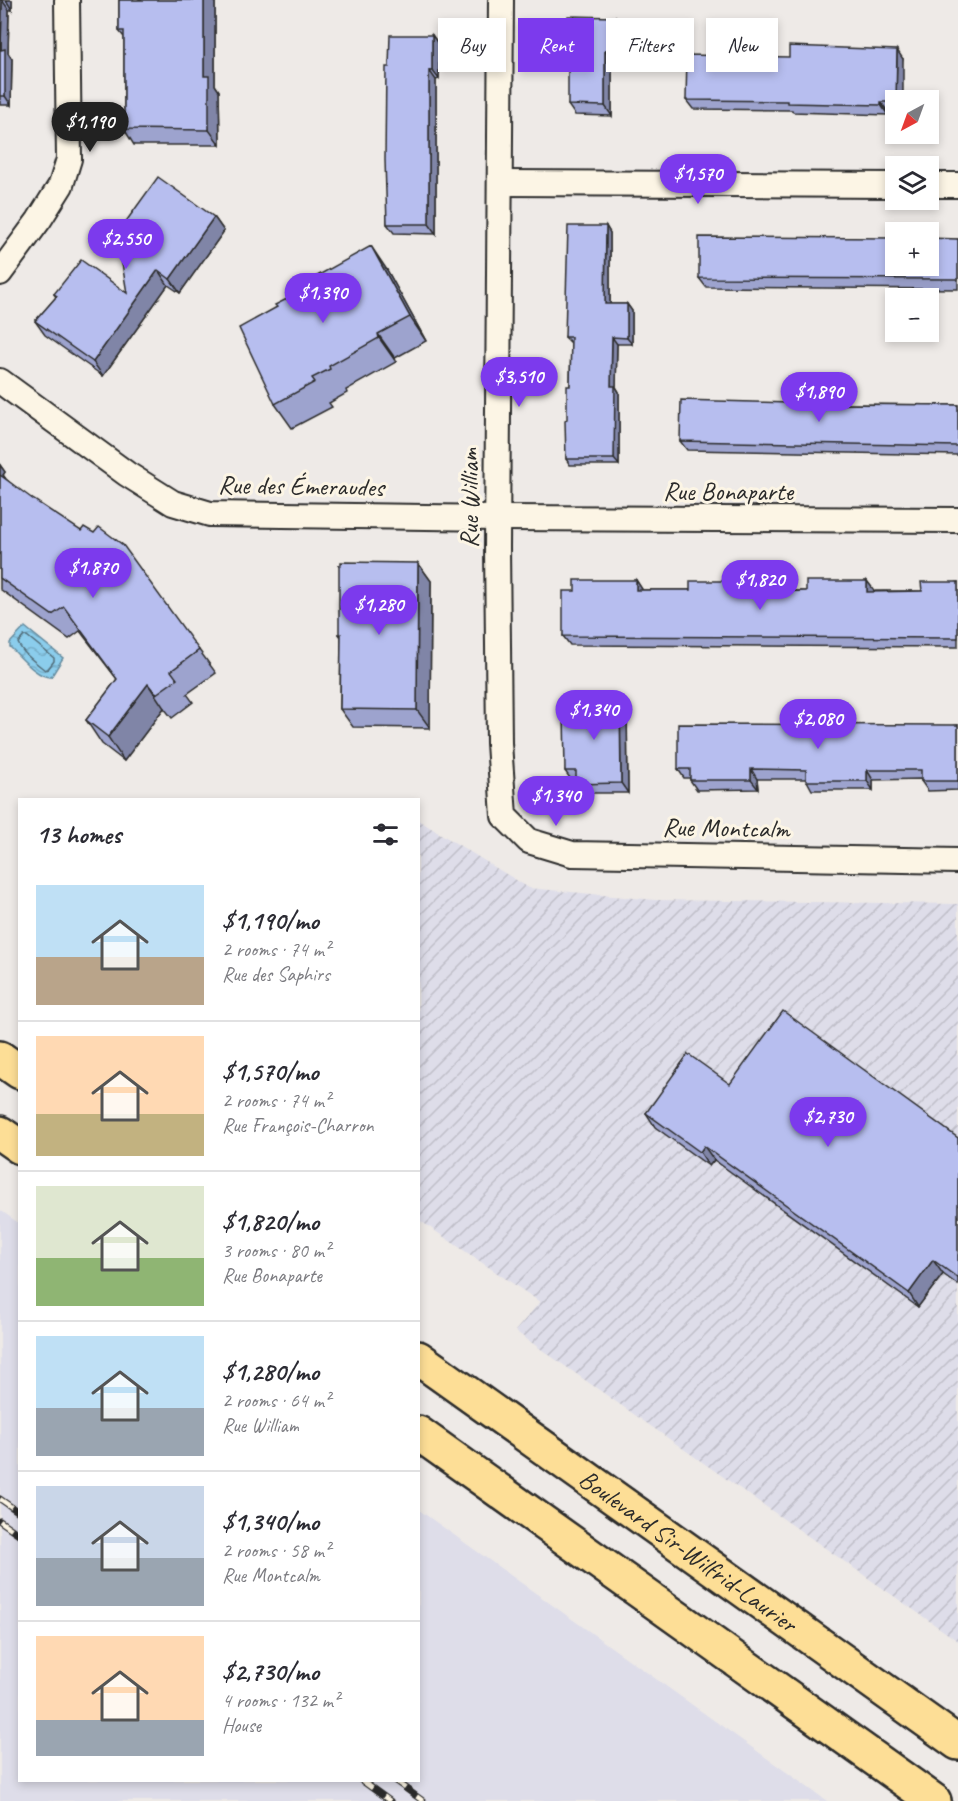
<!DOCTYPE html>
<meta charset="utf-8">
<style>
:root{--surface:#fff;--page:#f2f2f3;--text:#2b2b33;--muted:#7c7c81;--line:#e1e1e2;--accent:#7c3aed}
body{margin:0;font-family:Caveat,sans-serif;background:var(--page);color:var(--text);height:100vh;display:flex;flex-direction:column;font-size:22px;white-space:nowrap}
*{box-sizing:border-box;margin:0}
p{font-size:20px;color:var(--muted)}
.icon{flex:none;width:33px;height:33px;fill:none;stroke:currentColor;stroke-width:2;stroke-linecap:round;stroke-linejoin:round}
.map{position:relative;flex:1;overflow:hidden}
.side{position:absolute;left:18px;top:798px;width:402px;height:984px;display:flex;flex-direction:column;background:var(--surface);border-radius:0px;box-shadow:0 3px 9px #0003}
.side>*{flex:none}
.hud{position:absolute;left:438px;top:18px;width:429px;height:54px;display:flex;gap:12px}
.needle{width:39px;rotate:221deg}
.tools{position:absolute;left:885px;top:90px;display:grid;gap:12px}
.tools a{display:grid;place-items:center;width:54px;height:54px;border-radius:0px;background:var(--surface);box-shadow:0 3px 9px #0003;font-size:30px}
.price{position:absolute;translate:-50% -51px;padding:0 14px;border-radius:21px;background:var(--accent);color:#fff;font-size:20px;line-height:39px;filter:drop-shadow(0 2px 3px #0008)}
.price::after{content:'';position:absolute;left:50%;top:36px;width:18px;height:14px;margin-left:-9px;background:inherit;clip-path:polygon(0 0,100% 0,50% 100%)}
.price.on{background:#222;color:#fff}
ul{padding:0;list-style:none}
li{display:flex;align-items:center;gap:18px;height:150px;padding:0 18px}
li+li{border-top:2px solid var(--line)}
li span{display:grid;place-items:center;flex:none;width:168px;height:120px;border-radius:0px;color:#555}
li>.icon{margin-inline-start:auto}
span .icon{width:72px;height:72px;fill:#fffc;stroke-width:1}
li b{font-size:26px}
h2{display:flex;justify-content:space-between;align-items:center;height:72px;padding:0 18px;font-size:26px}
.tag{padding:0 21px;border-radius:0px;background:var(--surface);box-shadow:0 3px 9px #0003;font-size:21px;line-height:54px}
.tag.on{background:var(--accent);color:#fff}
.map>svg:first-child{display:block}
.built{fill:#dedde9}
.industrial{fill:url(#industrial-furrows)}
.water{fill:url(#water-waves);stroke:#658c9f;stroke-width:1.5}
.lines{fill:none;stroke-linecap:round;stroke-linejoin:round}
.shore{stroke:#516c78;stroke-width:1.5}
.street-casing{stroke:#2b2b2b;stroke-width:28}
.highway-casing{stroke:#2b2b2b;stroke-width:38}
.street{stroke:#fcf5e5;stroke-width:24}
.highway{stroke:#fdde96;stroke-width:33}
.rail-casing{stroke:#2b2b2b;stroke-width:7}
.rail{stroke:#fcf5e5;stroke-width:4.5;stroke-dasharray:14;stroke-linecap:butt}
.wall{fill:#9da3ce;stroke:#2b2b2b;stroke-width:1.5}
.shaded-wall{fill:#8085a7;stroke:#2b2b2b;stroke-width:1.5}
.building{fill:#b7beef;stroke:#2b2b2b;stroke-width:1.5}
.labels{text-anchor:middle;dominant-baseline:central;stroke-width:6;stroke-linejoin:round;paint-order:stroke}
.street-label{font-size:26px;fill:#2b2b2b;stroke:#fcf5e5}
</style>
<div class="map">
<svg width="958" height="1801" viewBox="0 0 958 1801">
<defs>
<pattern id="industrial-furrows" width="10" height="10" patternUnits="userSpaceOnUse" patternTransform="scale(1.5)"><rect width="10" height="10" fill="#dedde9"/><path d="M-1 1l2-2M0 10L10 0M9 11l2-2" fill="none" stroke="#bfbec8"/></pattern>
<pattern id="water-waves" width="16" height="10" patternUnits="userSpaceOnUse" patternTransform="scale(1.5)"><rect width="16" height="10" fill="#8bcdec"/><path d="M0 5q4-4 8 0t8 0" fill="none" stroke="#78b0cb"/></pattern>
</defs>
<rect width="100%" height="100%" fill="#eeeae7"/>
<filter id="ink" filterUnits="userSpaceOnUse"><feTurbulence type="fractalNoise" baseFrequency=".0167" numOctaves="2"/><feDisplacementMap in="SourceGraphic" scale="12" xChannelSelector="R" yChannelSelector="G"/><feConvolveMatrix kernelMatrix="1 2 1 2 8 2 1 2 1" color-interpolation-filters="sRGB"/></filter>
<g filter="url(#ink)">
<polygon class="built" points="0,1210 20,1224 20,1780 418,1780 419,1510 827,1801 0,1801"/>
<polygon class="industrial" points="418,820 529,888 655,900 958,904 958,1641 515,1331 540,1302 419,1220"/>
<path class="water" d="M25,627L63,658L51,677C37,678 20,656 10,647V643Z"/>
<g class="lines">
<path class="shore" d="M24,636H27L54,658V661L48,669L45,670C35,662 23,654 18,643Z"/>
<g class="street-casing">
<g id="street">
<polyline points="501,0 497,547 499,743 504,816 529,841 572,854 958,861"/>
<polyline points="500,183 896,185"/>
<polyline points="928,185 958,185"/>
<polyline points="0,273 39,220 61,185 69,159 67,0"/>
<polyline points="0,381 127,474 173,503 210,514 497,518 958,520"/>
</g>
</g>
<g class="highway-casing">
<g id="highway">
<polyline points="0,1058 20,1072"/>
<polyline points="0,1133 20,1147"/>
<path id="s1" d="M418,1358L958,1743"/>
<polyline points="418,1433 934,1801"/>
</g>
</g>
<use href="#street" class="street"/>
<use href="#highway" class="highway"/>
<g class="rail-casing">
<g id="rail">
<polyline points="0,1499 20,1513"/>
<polyline points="0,1521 20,1535"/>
<polyline points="361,1780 390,1801"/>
<polyline points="394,1780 423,1801"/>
</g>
</g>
<use href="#rail" class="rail"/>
</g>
<g class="wall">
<polygon points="0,0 12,0 12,10 9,10 8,53 12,59 11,105 0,105"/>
<polygon points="119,0 215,0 215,85 219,91 220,145 134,145 124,129 124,37 119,31"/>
<polygon points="616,17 623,27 623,60 612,60 612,116 575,115 568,105"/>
<polygon points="432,35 439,45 439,79 436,80 436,234 394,233 387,224 389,67"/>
<polygon points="903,59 896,100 896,112 888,112 888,115 793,112 792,110 693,109 686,100"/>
<polygon points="214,217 224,231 180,293 168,285 103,376 45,335 35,321 56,297 54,294 127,293"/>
<polygon points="606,226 610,233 610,304 627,304 632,311 632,344 617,344 616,387 619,392 619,465 570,465 566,459 570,386 571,343 565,337"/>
<polygon points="958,239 958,289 706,287 699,278"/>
<polygon points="387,270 426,341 395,358 396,362 346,390 347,393 329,403 332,407 292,428 275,404"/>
<polygon points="827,404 958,405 958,455 687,450 680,441"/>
<polygon points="0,465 5,472 3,475 6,479 199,650 216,673 187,694 193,702 172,718 164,708 124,761 102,744 86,720 117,679 80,631 69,639 0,589"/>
<polygon points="418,563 431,581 430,728 353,727 340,709 341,637 339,634"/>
<polygon points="636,580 642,590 690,590 751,581 758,591 806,591 867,581 874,591 922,591 958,582 958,647 570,645 563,636 575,591"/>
<polygon points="620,699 627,708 628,793 583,793 576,784 576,781 572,781 565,771 575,710"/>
<polygon points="958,725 958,790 928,791 921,781 921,779 873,780 873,790 812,790 806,779 757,779 758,789 697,790 690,780 690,778 684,778 678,769"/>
<polygon points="730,1084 958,1138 958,1285 943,1274 918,1307 714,1160 709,1166 655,1127 646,1113"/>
</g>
<g class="shaded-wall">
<polygon points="2,0 9,10 8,53 12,59 11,105 5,96 1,50"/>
<polygon points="6,0 12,0 12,10"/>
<polygon points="204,0 215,0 215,85 219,91 220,145 209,130 204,76"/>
<polygon points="616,17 623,27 623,60 616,50"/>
<polygon points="432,35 439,45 439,79 432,70"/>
<polygon points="605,50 612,60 612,116 605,106"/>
<polygon points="897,50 903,59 903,100 896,100"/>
<polygon points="429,70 436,80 436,234 429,224"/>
<polygon points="881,102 888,112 888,115 881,105"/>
<polygon points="214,217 224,231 180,293 170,279"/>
<polygon points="606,226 610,233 610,311 605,304"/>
<polygon points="371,246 387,270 426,341 410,317"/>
<polygon points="158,270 168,285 103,376 93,362"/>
<polygon points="627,304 632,311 632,344 627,338"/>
<polygon points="378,334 395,358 396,362 379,338"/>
<polygon points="612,337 617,344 616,387 619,392 619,465 614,459 611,386"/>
<polygon points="0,465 5,472 3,475 11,487 0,481"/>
<polygon points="418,563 431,581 430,728 417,710"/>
<polygon points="636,580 642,589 642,600 636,590"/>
<polygon points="751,581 758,590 758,601 751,592"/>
<polygon points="867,581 874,590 874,601 867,592"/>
<polygon points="148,684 164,708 124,761 108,737"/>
<polygon points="620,699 627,708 628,793 621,783"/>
<polygon points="751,769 757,779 758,789 751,780"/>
<polygon points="867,770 873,780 873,790 867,781"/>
<polygon points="704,1146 714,1160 709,1166 700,1152"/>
<polygon points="933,1260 943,1274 918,1307 909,1293"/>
</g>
<g class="building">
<polygon points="0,0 6,0 2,0 1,50 5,49 5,96 0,96"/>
<polygon points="119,0 204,0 204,76 209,76 209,130 124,129 124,31 119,31"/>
<polygon points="568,16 616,17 616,50 605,50 605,106 568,105"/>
<polygon points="390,35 432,35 432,70 429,70 429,224 387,224 385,160 386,67 389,67"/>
<polygon points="789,46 897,50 896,102 881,102 881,105 787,103 787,101 686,100 687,55 789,57"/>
<polygon points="158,177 214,217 170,279 158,270 93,362 35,321 57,296 54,294 81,260 127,293 117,234"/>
<polygon points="568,226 606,226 605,304 627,304 627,338 612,337 611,386 615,386 614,459 566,459 565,421 567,419 567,386 570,386 571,337 565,337"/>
<polygon points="699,237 896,238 896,266 928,266 928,238 958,239 958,279 699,278"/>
<polygon points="371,246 410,317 378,334 379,338 329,366 330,369 312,378 315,382 275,404 239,328 277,307 275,305 293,296 290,291"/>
<polygon points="681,400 827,404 958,405 958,446 680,441"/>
<polygon points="0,475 34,500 81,531 84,527 94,533 99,527 123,545 199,650 171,671 177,679 156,694 148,684 108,737 86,720 117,679 64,607 52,615 0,578"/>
<polygon points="341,562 418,563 417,710 340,709 341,634 339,634 339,565 341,565"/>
<polygon points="575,580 636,580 636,590 690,590 690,581 751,581 751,592 806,591 806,581 867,581 867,592 922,591 921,582 958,582 958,638 563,636 563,591 575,591"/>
<polygon points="575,698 620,699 621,783 576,784 576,771 565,771 564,711 575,710"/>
<polygon points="678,724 958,725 958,781 921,781 921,770 867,770 867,781 806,781 806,770 751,769 751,780 690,780 690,769 678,769"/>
<polygon points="783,1011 958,1138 958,1278 933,1260 909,1293 704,1146 700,1152 646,1113 688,1054 730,1084"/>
</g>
</g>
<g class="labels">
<g class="street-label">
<text transform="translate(301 486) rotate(1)">Rue des Émeraudes</text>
<text x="728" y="491">Rue Bonaparte</text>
<text transform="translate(469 498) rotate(-90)">Rue William</text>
<text transform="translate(726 828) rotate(1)">Rue Montcalm</text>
<text stroke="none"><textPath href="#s1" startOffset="332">Boulevard Sir-Wilfrid-Laurier</textPath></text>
</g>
</g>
</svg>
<div class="tools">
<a><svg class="needle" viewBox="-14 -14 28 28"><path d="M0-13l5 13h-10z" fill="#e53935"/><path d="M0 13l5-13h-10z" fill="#7c7c81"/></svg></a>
<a><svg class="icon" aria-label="layers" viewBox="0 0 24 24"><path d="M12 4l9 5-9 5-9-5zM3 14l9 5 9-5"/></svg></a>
<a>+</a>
<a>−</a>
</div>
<b class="price on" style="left:90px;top:153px">$1,190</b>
<b class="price" style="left:698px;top:205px">$1,570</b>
<b class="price" style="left:126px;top:270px">$2,550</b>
<b class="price" style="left:323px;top:324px">$1,390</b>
<b class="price" style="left:519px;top:408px">$3,510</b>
<b class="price" style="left:819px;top:423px">$1,890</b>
<b class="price" style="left:93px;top:599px">$1,870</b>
<b class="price" style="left:760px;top:611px">$1,820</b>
<b class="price" style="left:379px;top:636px">$1,280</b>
<b class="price" style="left:594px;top:741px">$1,340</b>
<b class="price" style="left:818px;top:750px">$2,080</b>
<b class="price" style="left:556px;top:827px">$1,340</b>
<b class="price" style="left:828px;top:1148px">$2,730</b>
<div class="hud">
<a class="tag">Buy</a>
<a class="tag on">Rent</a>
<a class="tag">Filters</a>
<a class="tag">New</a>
</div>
<section class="side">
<h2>13 homes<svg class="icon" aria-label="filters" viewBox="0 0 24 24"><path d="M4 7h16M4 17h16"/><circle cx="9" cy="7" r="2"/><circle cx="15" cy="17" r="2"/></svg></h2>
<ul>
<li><span style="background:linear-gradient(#bfe0f5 60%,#b9a48a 0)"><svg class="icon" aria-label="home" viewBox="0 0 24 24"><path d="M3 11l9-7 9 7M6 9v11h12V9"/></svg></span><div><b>$1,190/mo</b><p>2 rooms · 74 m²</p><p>Rue des Saphirs</p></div></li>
<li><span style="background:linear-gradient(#ffd9b3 65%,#c2b280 0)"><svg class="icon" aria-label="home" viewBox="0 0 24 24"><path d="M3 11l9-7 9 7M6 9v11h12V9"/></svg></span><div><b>$1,570/mo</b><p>2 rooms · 74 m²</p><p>Rue François-Charron</p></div></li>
<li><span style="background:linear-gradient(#dfe7d0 60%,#8fb573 0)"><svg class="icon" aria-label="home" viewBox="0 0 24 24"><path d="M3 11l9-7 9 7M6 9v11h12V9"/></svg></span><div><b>$1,820/mo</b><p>3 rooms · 80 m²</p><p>Rue Bonaparte</p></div></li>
<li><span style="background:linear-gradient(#bfe0f5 60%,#9aa5b1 0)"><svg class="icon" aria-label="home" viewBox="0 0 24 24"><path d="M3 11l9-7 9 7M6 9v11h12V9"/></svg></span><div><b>$1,280/mo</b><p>2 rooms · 64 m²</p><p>Rue William</p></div></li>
<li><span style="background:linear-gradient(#c9d6e8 60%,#9aa5b1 0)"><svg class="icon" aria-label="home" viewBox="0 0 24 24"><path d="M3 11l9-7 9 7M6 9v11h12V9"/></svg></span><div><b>$1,340/mo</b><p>2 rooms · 58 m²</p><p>Rue Montcalm</p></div></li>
<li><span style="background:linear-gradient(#ffd9b3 70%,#9aa5b1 0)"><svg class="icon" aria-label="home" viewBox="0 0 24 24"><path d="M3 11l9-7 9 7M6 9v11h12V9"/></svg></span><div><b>$2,730/mo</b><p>4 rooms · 132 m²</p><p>House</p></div></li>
</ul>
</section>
</div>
